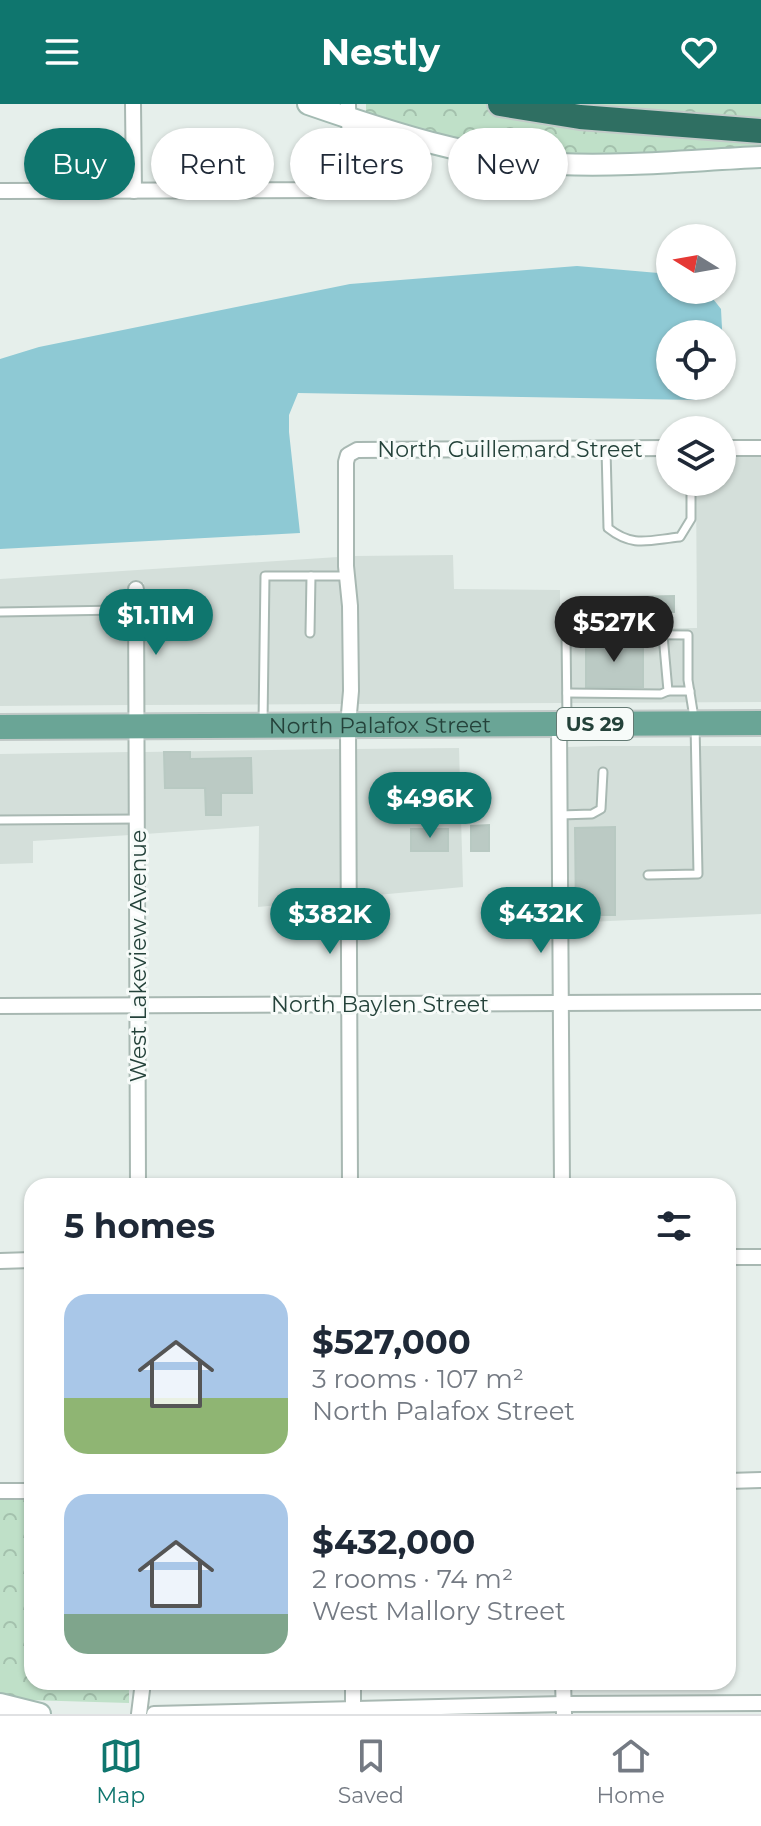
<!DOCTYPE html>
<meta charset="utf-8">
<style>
:root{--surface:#fff;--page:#f2f2f3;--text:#1f2937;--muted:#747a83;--line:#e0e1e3;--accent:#0f766e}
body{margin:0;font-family:Montserrat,sans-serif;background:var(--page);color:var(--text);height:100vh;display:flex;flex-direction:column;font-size:30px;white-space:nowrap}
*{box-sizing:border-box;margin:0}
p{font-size:26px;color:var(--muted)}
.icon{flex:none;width:44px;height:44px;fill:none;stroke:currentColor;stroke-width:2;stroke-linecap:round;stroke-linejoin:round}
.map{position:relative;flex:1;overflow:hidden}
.drawer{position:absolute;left:24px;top:1074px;width:712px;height:512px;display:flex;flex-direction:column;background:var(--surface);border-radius:24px;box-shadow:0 2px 6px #0004}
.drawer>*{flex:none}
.hud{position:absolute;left:24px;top:24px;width:714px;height:72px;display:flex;gap:16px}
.needle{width:52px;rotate:281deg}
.buttons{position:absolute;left:656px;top:120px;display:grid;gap:16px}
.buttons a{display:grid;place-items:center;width:80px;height:80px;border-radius:50%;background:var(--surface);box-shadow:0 2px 6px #0004;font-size:40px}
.price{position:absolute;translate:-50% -68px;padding:0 18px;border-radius:28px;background:var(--accent);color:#fff;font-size:26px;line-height:52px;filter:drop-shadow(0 2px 4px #0008)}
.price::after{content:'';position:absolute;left:50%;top:48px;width:24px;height:18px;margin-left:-12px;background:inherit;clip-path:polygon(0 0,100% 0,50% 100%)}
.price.current{background:#222;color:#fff}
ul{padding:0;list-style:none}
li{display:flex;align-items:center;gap:24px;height:200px;padding:0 40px}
li span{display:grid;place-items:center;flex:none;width:224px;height:160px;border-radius:24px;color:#555}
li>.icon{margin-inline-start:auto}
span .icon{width:96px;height:96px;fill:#fffc;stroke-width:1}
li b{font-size:34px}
h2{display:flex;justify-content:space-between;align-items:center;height:96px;padding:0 40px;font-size:34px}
.pill{padding:0 28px;border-radius:36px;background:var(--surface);box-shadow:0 2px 6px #0004;font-size:28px;line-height:72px}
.pill.current{background:var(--accent);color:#fff}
header{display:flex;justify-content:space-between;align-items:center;height:104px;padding:0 40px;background:var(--accent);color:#fff;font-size:36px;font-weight:700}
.tab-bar{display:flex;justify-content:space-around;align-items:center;height:112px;border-top:2px solid var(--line);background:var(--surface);font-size:22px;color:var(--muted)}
.tab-bar a{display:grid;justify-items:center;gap:4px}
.tab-bar .current{color:var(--accent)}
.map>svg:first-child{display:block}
.built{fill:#d4dfda}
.forest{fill:url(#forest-crowns)}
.water{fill:#8ec9d4}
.building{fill:#bbcac4;stroke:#b8c9c2;stroke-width:2}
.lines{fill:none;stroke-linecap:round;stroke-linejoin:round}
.lane-casing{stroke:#a8b8b2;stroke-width:11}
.street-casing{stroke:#a8b8b2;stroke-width:18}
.secondary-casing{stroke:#a4bbb3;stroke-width:24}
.primary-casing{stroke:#c2cac8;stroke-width:28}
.highway-casing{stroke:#c2cac8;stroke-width:28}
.lane{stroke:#fff;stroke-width:7}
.street{stroke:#fff;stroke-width:14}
.secondary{stroke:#fff;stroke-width:20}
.primary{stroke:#6aa596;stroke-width:24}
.highway{stroke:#2f6f62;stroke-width:24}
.labels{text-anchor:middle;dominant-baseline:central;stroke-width:6;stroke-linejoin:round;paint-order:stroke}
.shield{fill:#f7fbf9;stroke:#637a73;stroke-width:2}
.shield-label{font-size:20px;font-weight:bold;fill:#24423a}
.street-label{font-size:22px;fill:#24423a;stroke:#f7fbf9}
</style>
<header><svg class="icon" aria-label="menu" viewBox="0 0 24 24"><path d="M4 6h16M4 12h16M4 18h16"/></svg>Nestly<svg class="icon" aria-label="heart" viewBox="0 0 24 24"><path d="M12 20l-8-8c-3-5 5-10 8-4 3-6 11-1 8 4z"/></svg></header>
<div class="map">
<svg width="761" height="1610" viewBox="0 0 761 1610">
<defs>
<pattern id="forest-crowns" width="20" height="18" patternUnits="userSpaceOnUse" patternTransform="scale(2)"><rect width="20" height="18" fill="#bfe0c8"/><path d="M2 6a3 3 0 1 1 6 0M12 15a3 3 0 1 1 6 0" fill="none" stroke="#a4c1ad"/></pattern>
</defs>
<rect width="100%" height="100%" fill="#e6efeb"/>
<g class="built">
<polygon points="761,350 761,598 357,600 358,502 354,452 453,451 454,485 560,486 560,525 697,524 696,378 722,378 722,351"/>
<polygon points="338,453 343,502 342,600 145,601 144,479 129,478 130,601 0,602 0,475"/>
<polygon points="601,642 761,642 761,810 567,819 567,643"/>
<polygon points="459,644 463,783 356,793 356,645"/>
<polygon points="340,645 341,795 258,803 259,722 145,730 145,648"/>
<polygon points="130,648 130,731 33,737 33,759 0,760 0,650"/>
</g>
<g class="forest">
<polygon points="366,0 761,0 761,47 582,54 488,44 366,11"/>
<polygon points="32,1393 32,1578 129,1578 129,1599 27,1596 0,1590 0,1394"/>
</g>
<polygon class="water" points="577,162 670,170 670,186 706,186 721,205 724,263 722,269 722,230 670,230 670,282 717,282 714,290 697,296 298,289 289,311 289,328 300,429 0,445 0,255 39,243 350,180"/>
<g class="building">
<polygon points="674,492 674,508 627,508 626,493"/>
<rect x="586" y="537" width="57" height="46"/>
<polygon points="164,648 190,648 190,655 251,654 252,689 221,689 221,711 206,711 205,684 165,684"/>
<polygon points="489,721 489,747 471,747 471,722"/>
<polygon points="615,723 615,811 576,811 575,724"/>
<rect x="411" y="725" width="37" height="22"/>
</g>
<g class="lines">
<g class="lane-casing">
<g id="lane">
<path d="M606,345L608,424C633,444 649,436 680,433L691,415V378"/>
<polyline points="0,508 121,506"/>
<polyline points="310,529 311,472"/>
<polyline points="668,587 690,587"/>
<polyline points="567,589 661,590 668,587 663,531"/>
<polyline points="567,616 566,530 688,531 688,576 695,620 698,770 648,771"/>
<polyline points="263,619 265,472 346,472"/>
<polyline points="560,711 592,710 601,705 603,668"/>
<polyline points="0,716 138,715"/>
</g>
</g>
<g class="street-casing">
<g id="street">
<polyline points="133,0 134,87"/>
<path d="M0,87L329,86C360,78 348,26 348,0"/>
<polyline points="722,344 761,344"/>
<polyline points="136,485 138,1082"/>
<polyline points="559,620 562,1082"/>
<polyline points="0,902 761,898"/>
<polyline points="350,1082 348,621 351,587 350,502 346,462 346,358 348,351 357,346 670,344"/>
<polyline points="728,1153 761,1153"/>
<polyline points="0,1157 32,1156"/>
<polyline points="728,1377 761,1376"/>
<polyline points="0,1387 32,1387"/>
<polyline points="353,1578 353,1610"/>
<polyline points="563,1578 564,1610"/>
<polyline points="139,1610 143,1578"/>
<polyline points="154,1610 564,1600 761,1599"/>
</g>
</g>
<g class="secondary-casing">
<g id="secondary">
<path d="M308,0C389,28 471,55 558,60C625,63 694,56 761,53"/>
<polyline points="0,1600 40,1610"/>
</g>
</g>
<g class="primary-casing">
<g id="primary">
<path id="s1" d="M0,623L761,619"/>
</g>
</g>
<g class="highway-casing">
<polyline id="highway" points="500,0 580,13 761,27"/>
</g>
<use href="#lane" class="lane"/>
<use href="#street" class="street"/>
<use href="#secondary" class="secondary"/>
<use href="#primary" class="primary"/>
<use href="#highway" class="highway"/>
</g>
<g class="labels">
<rect class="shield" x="557" y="604" width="76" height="32" rx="6"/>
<g class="shield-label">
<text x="595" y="620">US 29</text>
</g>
<g class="street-label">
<text x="510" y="345">North Guillemard Street</text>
<text stroke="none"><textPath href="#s1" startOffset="380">North Palafox Street</textPath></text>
<text transform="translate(138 852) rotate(-90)">West Lakeview Avenue</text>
<text x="380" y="900">North Baylen Street</text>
</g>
</g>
</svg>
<div class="buttons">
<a><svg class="needle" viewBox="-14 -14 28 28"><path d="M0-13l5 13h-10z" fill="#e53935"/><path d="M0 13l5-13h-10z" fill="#747a83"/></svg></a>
<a><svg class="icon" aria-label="locate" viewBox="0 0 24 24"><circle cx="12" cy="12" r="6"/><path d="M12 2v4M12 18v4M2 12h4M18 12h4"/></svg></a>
<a><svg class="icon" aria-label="layers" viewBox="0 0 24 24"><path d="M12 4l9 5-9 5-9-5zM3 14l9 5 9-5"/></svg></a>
</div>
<b class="price" style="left:156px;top:553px">$1.11M</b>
<b class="price current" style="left:614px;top:560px">$527K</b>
<b class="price" style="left:430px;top:736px">$496K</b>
<b class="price" style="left:541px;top:851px">$432K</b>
<b class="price" style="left:330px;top:852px">$382K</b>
<div class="hud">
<a class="pill current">Buy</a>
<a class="pill">Rent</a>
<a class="pill">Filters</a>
<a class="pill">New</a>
</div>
<section class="drawer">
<h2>5 homes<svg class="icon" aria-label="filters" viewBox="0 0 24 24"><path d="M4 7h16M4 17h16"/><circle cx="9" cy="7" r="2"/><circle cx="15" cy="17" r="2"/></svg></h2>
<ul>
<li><span style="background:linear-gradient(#a9c7e8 65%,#8fb573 0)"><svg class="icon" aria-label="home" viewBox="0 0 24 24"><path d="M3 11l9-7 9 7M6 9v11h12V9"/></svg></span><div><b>$527,000</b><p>3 rooms · 107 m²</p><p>North Palafox Street</p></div></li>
<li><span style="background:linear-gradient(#a9c7e8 75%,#7fa58c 0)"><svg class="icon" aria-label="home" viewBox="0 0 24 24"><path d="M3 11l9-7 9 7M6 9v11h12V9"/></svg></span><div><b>$432,000</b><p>2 rooms · 74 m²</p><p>West Mallory Street</p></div></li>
</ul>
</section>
</div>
<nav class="tab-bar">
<a class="current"><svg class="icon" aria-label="map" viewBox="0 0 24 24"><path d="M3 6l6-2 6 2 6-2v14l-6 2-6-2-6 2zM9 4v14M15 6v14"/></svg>Map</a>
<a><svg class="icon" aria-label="saved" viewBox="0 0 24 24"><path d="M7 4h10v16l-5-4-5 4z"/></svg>Saved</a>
<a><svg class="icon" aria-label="home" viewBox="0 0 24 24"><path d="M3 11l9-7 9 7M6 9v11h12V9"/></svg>Home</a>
</nav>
